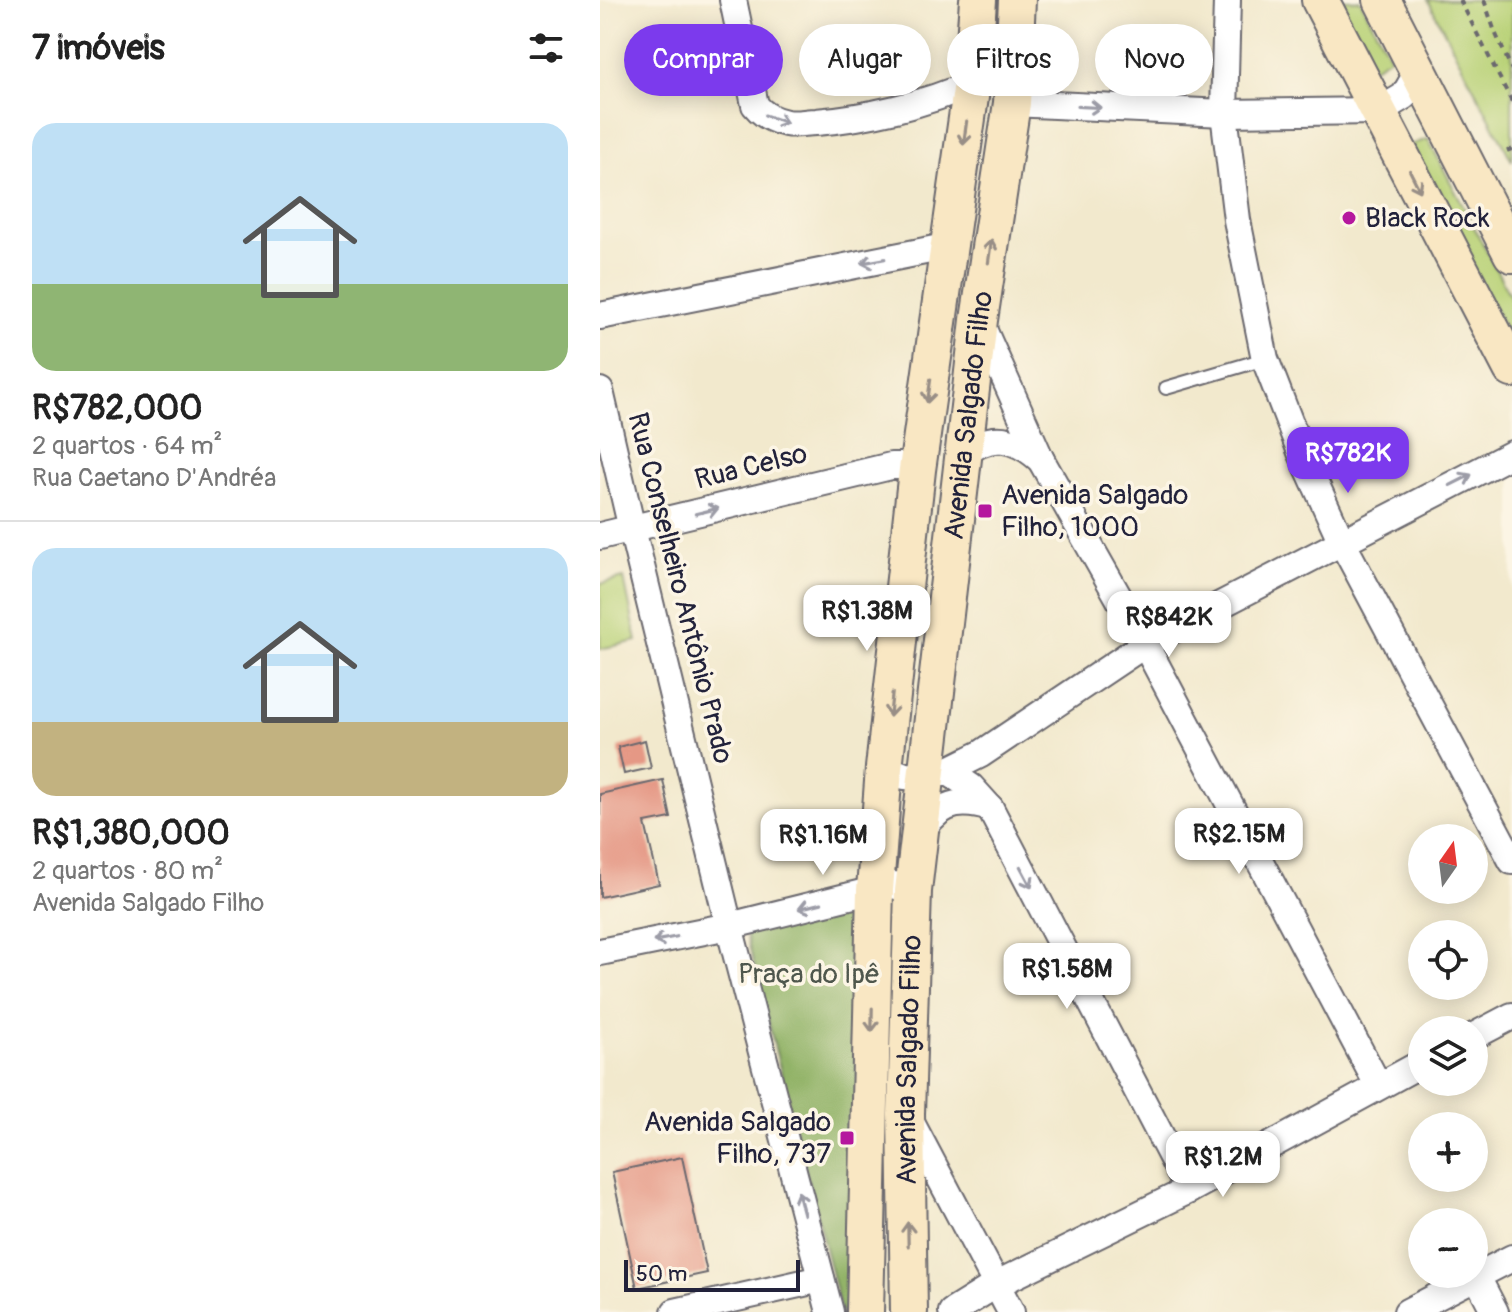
<!DOCTYPE html>
<html lang="pt">
<meta charset="utf-8">
<style>
:root{--surface:#fff;--page:#f2f2f2;--text:#222;--muted:#767676;--line:#e0e0e0;--accent:#7c3aed}
body{margin:0;font-family:Pangolin,sans-serif;background:var(--page);color:var(--text);height:100vh;display:flex;flex-direction:column;font-size:30px;white-space:nowrap}
*{box-sizing:border-box;margin:0}
p{font-size:26px;color:var(--muted)}
.icon{flex:none;width:44px;height:44px;fill:none;stroke:currentColor;stroke-width:2;stroke-linecap:round;stroke-linejoin:round}
.map{position:relative;flex:1;overflow:hidden}
.drawer{display:flex;flex-direction:column;background:var(--surface);width:600px}
.drawer>*{flex:none}
.banner{position:absolute;left:24px;top:24px;width:760px;height:72px;display:flex;gap:16px}
.needle{width:52px;rotate:14deg}
.buttons{position:absolute;left:808px;top:824px;display:grid;gap:16px}
.buttons a{display:grid;place-items:center;width:80px;height:80px;border-radius:50%;background:var(--surface);box-shadow:0 4px 20px #0003;font-size:40px}
.scale{position:absolute;left:24px;bottom:20px;width:176px;box-sizing:border-box;padding-left:8px;border:4px solid #22223b;border-top:0;font-size:22px;line-height:28px;white-space:nowrap;color:#22223b;-webkit-text-stroke:6px #fcf5e5;paint-order:stroke}
.price{position:absolute;translate:-50% -68px;padding:0 18px;border-radius:16px;background:#fff;color:#222;font-size:26px;line-height:52px;filter:drop-shadow(0 2px 4px #0008)}
.price::after{content:'';position:absolute;left:50%;top:48px;width:24px;height:18px;margin-left:-12px;background:inherit;clip-path:polygon(0 0,100% 0,50% 100%)}
.price.selected{background:var(--accent);color:#fff}
ul{padding:0;list-style:none}
li{display:grid;align-content:center;gap:16px;height:424px;padding:0 32px}
li+li{border-top:2px solid var(--line)}
li span{display:grid;place-items:center;height:248px;border-radius:24px;color:#555}
li>.icon{margin-inline-start:auto}
span .icon{width:144px;height:144px;fill:#fffc;stroke-width:1}
li b{font-size:34px}
h2{display:flex;justify-content:space-between;align-items:center;height:96px;padding:0 32px;font-size:34px}
.tag{padding:0 28px;border-radius:36px;background:var(--surface);box-shadow:0 4px 20px #0003;font-size:28px;line-height:72px}
.tag.selected{background:var(--accent);color:#fff}
main{display:flex;flex:1;min-height:0}
.map>svg:first-child{display:block}
.green{fill:#b8d176;stroke:#6d7a58;stroke-width:2}
.forest{fill:#92b367;stroke:#5a6a51;stroke-width:2}
.building{fill:#e59885}
.lines{fill:none;stroke-linecap:round;stroke-linejoin:round}
.lane-casing{stroke:#6b686e;stroke-width:16}
.street-casing{stroke:#6b686e;stroke-width:30}
.secondary-casing{stroke:#6b686e;stroke-width:40}
.path{stroke:#6b686e;stroke-width:4;stroke-dasharray:6 6;stroke-linecap:butt}
.lane{stroke:#fff;stroke-width:12}
.street{stroke:#fff;stroke-width:26}
.secondary{stroke:#f9e7c3;stroke-width:36}
.oneway{stroke:#9c9ca7}
.oneway2{stroke:#988e86}
.poi-dot{fill:#b5179e;stroke:#fcf5e5;stroke-width:3}
.labels{text-anchor:middle;dominant-baseline:central;stroke-width:7;stroke-linejoin:round;paint-order:stroke}
.poi-label{font-size:28px;fill:#22223b;stroke:#fcf5e5;text-anchor:start}
.street-label{font-size:28px;fill:#22223b;stroke:#fcf5e5}
.park-label{font-size:28px;fill:#4f574d;stroke:#fcf5e5}
</style>
<main>
<section class="drawer">
<h2>7 imóveis<svg class="icon" aria-label="filters" viewBox="0 0 24 24"><path d="M4 7h16M4 17h16"/><circle cx="9" cy="7" r="2"/><circle cx="15" cy="17" r="2"/></svg></h2>
<ul>
<li><span style="background:linear-gradient(#bfe0f5 65%,#8fb573 0)"><svg class="icon" aria-label="home" viewBox="0 0 24 24"><path d="M3 11l9-7 9 7M6 9v11h12V9"/></svg></span><div><b>R$782,000</b><p>2 quartos · 64 m²</p><p>Rua Caetano D'Andréa</p></div></li>
<li><span style="background:linear-gradient(#bfe0f5 70%,#c2b280 0)"><svg class="icon" aria-label="home" viewBox="0 0 24 24"><path d="M3 11l9-7 9 7M6 9v11h12V9"/></svg></span><div><b>R$1,380,000</b><p>2 quartos · 80 m²</p><p>Avenida Salgado Filho</p></div></li>
</ul>
</section>
<div class="map">
<svg width="912" height="1312" viewBox="0 0 912 1312">
<rect width="100%" height="100%" fill="#fcf5e5"/>
<filter id="ink" filterUnits="userSpaceOnUse"><feTurbulence type="fractalNoise" baseFrequency=".0125" numOctaves="2"/><feDisplacementMap in="SourceGraphic" scale="16" xChannelSelector="R" yChannelSelector="G"/><feConvolveMatrix kernelMatrix="1 2 1 2 8 2 1 2 1" color-interpolation-filters="sRGB"/></filter>
<filter id="wash" filterUnits="userSpaceOnUse"><feTurbulence type="fractalNoise" baseFrequency=".006" numOctaves="4" result="noise"/><feDisplacementMap in="SourceGraphic" scale="32" xChannelSelector="R" yChannelSelector="G"/><feGaussianBlur stdDeviation="1.8" result="paint"/><feColorMatrix in="noise" values="0 0 0 0 0 0 0 0 0 0 0 0 0 0 0 0 0 1.4 0 .05"/><feComposite in="paint" operator="in"/></filter>
<g filter="url(#wash)">
<rect width="100%" height="100%" fill="#f2e9cd"/>
<g class="green">
<polygon points="736,0 760,0 790,57 772,68"/>
<polygon points="828,0 912,0 912,161"/>
<polygon points="828,139 912,300 912,343 810,145"/>
<polygon points="24,578 37,641 0,649 0,584"/>
</g>
<polygon class="forest" points="263,906 253,1312 241,1312 146,933"/>
<g id="blocks">
<g class="building">
<polygon points="45,740 51,768 24,774 18,747"/>
<polygon points="63,780 71,818 45,823 59,884 0,897 0,794"/>
<polygon points="82,1157 107,1273 37,1288 12,1172"/>
</g>
</g>
</g>
<g filter="url(#ink)">
<use href="#blocks" fill-opacity="0" stroke="#6b686e" stroke-width="2"/>
<g class="lines">
<g class="lane-casing">
<polyline id="lane" points="566,388 665,359"/>
</g>
<g class="street-casing">
<g id="street">
<path d="M133,0L155,105C163,115 172,120 186,123C195,125 206,122 216,122C266,118 327,104 372,83"/>
<polyline points="627,0 624,113 637,220 665,359 701,452 742,542 912,861"/>
<polyline points="412,103 624,113 779,111 804,96 819,70"/>
<polyline points="0,316 350,246"/>
<polyline points="379,320 441,460 545,644 778,1085"/>
<polyline points="0,391 32,529 129,926 230,1312"/>
<path d="M363,455C391,431 415,437 441,460"/>
<polyline points="0,536 291,466 304,466 317,470"/>
<polyline points="284,768 305,776 325,777 347,771 381,754 545,644 912,454"/>
<polyline points="347,771 371,787 390,808 589,1190"/>
<path d="M318,838C335,806 355,797 390,808"/>
<polyline points="0,952 129,926 294,885 313,891"/>
<polyline points="874,1036 912,1016"/>
<polyline points="308,1117 411,1312"/>
<polyline points="876,1275 895,1312"/>
<polyline points="75,1312 221,1279"/>
<polyline points="352,1312 397,1284 589,1190 822,1063"/>
<polyline points="807,1312 912,1258"/>
</g>
</g>
<g class="secondary-casing">
<g id="secondary">
<polyline points="720,0 912,369"/>
<polyline points="782,0 912,254"/>
<polyline points="265,1312 275,890 284,768 317,470 372,83 378,0"/>
<path id="s1" d="M309,1312L306,1114L313,891L379,320L412,103L417,0"/>
</g>
</g>
<g class="path">
<polyline points="860,0 912,102"/>
<polyline points="884,0 895,32 912,70"/>
<polyline points="907,151 912,149"/>
</g>
<use href="#lane" class="lane"/>
<use href="#street" class="street"/>
<use href="#secondary" class="secondary"/>
</g>
<defs><path id="oneway-shaft" d="M-6 0H5M1.5-3L5.5 0L1.5 3" fill="none" stroke-width="1.6" stroke-linecap="round" stroke-linejoin="round" transform="scale(2)"/></defs>
<g class="oneway">
<use href="#oneway-shaft" transform="translate(489 107) rotate(3)"/>
<use href="#oneway-shaft" transform="translate(176 119) rotate(19)"/>
<use href="#oneway-shaft" transform="translate(273 261) rotate(169)"/>
<use href="#oneway-shaft" transform="translate(861 480) rotate(-27)"/>
<use href="#oneway-shaft" transform="translate(107 511) rotate(-14)"/>
<use href="#oneway-shaft" transform="translate(426 877) rotate(62)"/>
<use href="#oneway-shaft" transform="translate(210 906) rotate(166)"/>
<use href="#oneway-shaft" transform="translate(65 939) rotate(169)"/>
<use href="#oneway-shaft" transform="translate(201 1203) rotate(-105)"/>
</g>
<g class="oneway2">
<use href="#oneway-shaft" transform="translate(365 133) rotate(98)"/>
<use href="#oneway-shaft" transform="translate(815 181) rotate(63)"/>
<use href="#oneway-shaft" transform="translate(390 251) rotate(-82)"/>
<use href="#oneway-shaft" transform="translate(329 391) rotate(98)"/>
<use href="#oneway-shaft" transform="translate(291 705) rotate(96)"/>
<use href="#oneway-shaft" transform="translate(272 1020) rotate(91)"/>
<use href="#oneway-shaft" transform="translate(308 1234) rotate(-91)"/>
</g>
</g>
<g class="poi-dot">
<circle cx="749" cy="218" r="8"/>
<rect x="377" y="503" width="16" height="16" rx="4"/>
<rect x="239" y="1130" width="16" height="16" rx="4"/>
</g>
<g class="labels">
<g class="poi-label">
<text x="765" y="218">Black Rock</text>
<text x="401" y="495">Avenida Salgado<tspan x="401" dy="32">Filho, 1000</tspan></text>
<text x="231" y="1122" text-anchor="end">Avenida Salgado<tspan x="231" dy="32">Filho, 737</tspan></text>
</g>
<g class="street-label">
<text stroke="none"><textPath href="#s1" startOffset="900">Avenida Salgado Filho</textPath></text>
<text transform="translate(151 467) rotate(-14)">Rua Celso</text>
<text transform="translate(80 588) rotate(76)">Rua Conselheiro Antônio Prado</text>
<text stroke="none"><textPath href="#s1" startOffset="252">Avenida Salgado Filho</textPath></text>
</g>
<g class="park-label">
<text x="209" y="974">Praça do Ipê</text>
</g>
</g>
</svg>
<div class="buttons">
<a><svg class="needle" viewBox="-14 -14 28 28"><path d="M0-13l5 13h-10z" fill="#e53935"/><path d="M0 13l5-13h-10z" fill="#767676"/></svg></a>
<a><svg class="icon" aria-label="locate" viewBox="0 0 24 24"><circle cx="12" cy="12" r="6"/><path d="M12 2v4M12 18v4M2 12h4M18 12h4"/></svg></a>
<a><svg class="icon" aria-label="layers" viewBox="0 0 24 24"><path d="M12 4l9 5-9 5-9-5zM3 14l9 5 9-5"/></svg></a>
<a>+</a>
<a>−</a>
</div>
<div class="scale">50 m</div>
<b class="price selected" style="left:748px;top:495px">R$782K</b>
<b class="price" style="left:267px;top:653px">R$1.38M</b>
<b class="price" style="left:569px;top:659px">R$842K</b>
<b class="price" style="left:639px;top:876px">R$2.15M</b>
<b class="price" style="left:223px;top:877px">R$1.16M</b>
<b class="price" style="left:467px;top:1011px">R$1.58M</b>
<b class="price" style="left:623px;top:1199px">R$1.2M</b>
<div class="banner">
<a class="tag selected">Comprar</a>
<a class="tag">Alugar</a>
<a class="tag">Filtros</a>
<a class="tag">Novo</a>
</div>
</div>
</main>
